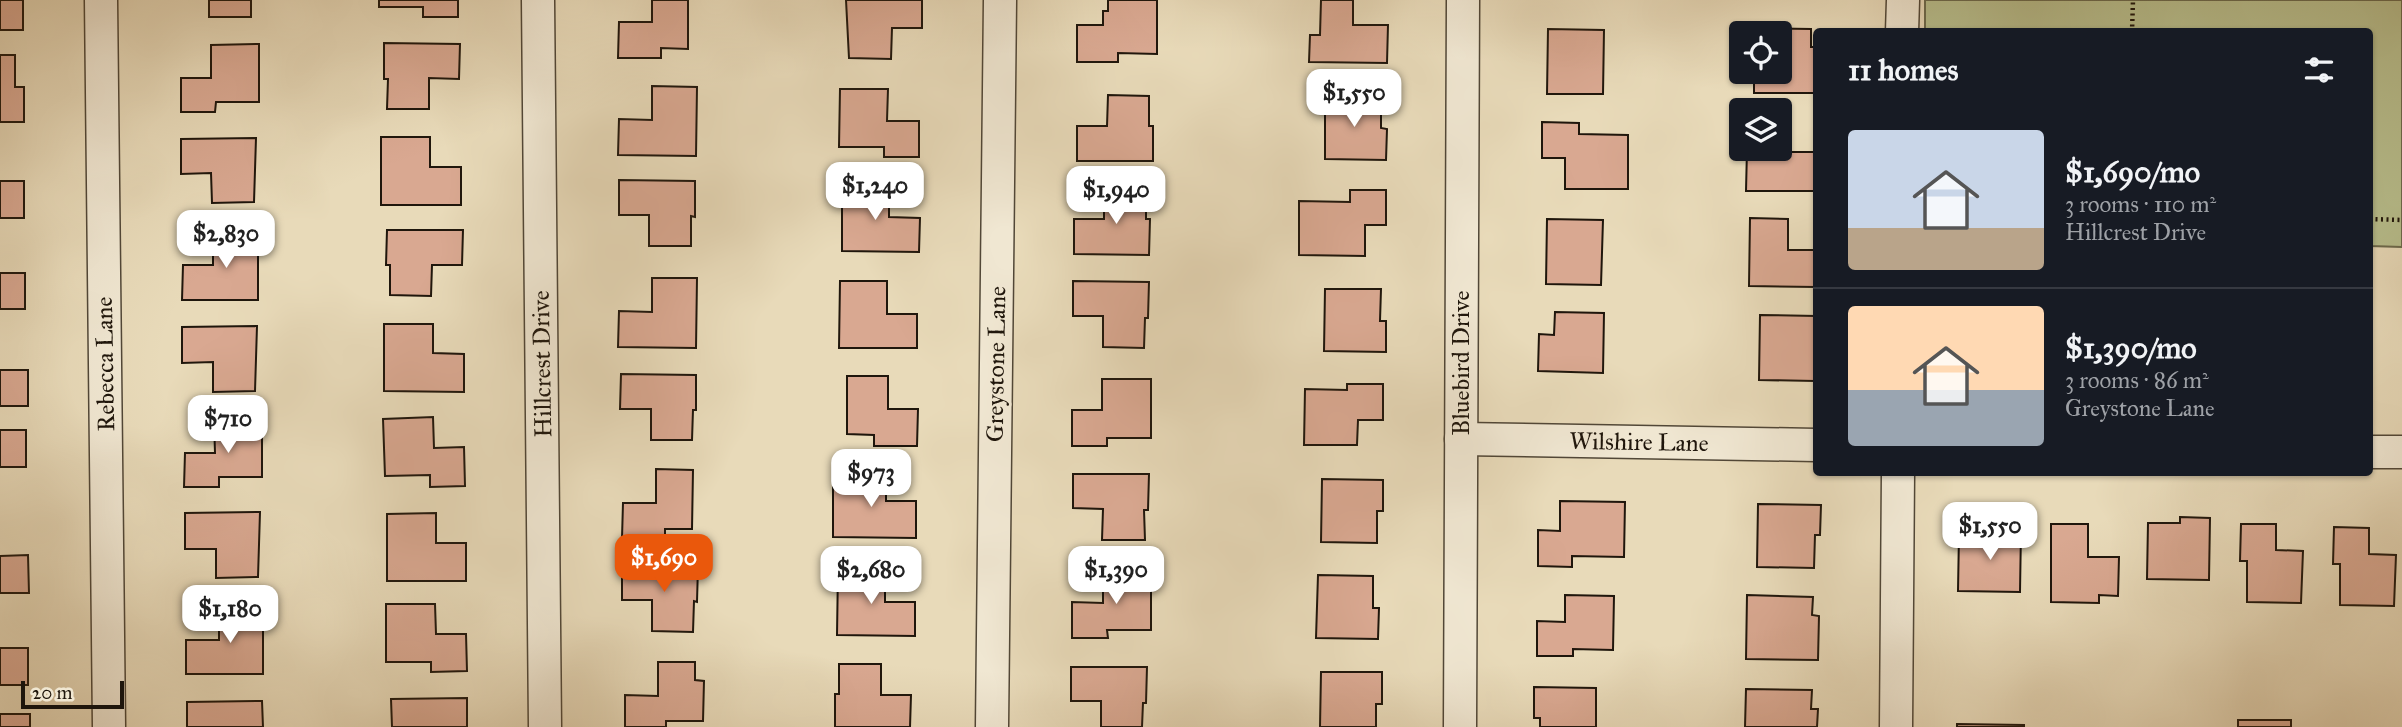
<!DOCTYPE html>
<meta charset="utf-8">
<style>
:root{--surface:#171b24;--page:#20242c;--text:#f1f3f6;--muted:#9ea1a6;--line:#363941;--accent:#ea580c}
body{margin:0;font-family:"IM FELL Great Primer",serif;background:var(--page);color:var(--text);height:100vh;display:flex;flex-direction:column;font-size:26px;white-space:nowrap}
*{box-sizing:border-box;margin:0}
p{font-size:23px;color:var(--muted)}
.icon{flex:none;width:38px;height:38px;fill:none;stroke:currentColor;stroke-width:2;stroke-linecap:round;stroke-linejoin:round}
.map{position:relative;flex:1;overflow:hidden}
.drawer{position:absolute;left:1813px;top:28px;width:560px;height:448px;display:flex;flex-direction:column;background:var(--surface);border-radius:7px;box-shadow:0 2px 5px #0004}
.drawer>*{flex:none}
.tools{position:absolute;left:1729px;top:21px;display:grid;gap:14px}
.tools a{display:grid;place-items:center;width:63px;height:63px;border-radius:7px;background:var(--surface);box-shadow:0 2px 5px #0004;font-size:35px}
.scale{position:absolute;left:21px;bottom:18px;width:103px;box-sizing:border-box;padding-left:7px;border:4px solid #1f160c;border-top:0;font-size:19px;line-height:24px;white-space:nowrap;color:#1f160c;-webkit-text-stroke:5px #f0e7d2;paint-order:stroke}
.price{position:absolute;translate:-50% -60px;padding:0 16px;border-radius:14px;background:#fff;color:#222;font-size:23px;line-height:46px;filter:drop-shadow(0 2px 4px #0008)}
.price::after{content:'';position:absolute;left:50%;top:42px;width:21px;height:16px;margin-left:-10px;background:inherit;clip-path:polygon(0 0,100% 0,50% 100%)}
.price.on{background:var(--accent);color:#fff}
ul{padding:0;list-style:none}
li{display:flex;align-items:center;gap:21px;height:175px;padding:0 35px}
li+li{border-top:2px solid var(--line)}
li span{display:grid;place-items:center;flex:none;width:196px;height:140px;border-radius:7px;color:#555}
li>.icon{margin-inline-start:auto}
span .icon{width:84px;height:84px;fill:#fffc;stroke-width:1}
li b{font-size:30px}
h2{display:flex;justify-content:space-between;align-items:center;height:84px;padding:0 35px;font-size:30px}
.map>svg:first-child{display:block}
.green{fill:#b8bf8e;stroke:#6c6a4d;stroke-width:2}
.building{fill:#d9a891;stroke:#1f160c;stroke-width:2}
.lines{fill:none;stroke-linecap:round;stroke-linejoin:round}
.minor-casing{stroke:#514737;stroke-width:35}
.path{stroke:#1f160c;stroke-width:4.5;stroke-dasharray:2 3.5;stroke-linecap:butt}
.minor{stroke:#f0e7d2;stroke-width:32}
.labels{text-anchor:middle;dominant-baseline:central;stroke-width:5;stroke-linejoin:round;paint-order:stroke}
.street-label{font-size:24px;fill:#1f160c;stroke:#f0e7d2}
</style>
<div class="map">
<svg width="2402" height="727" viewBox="0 0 2402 727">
<rect width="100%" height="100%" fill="#e8dab9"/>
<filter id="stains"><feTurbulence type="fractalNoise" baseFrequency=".00286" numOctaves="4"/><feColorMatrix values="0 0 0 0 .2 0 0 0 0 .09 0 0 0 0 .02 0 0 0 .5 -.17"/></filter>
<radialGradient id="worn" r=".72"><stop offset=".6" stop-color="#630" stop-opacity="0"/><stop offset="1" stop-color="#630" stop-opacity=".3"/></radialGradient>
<polygon class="green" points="1925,0 2402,0 2402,247 2370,246 2370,32 1925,31"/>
<g class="building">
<rect x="0" y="0" width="23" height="30"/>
<rect x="209" y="0" width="42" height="17"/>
<polygon points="379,0 458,0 458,17 423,17 423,7 379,7"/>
<polygon points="652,0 688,0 688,49 661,48 661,58 618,58 619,22 652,22"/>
<polygon points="846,0 922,0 922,28 892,28 891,59 849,58"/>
<polygon points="1108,0 1157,0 1157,54 1118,53 1118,62 1077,62 1077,25 1103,25 1103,11 1108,11"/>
<polygon points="1321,0 1353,0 1353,25 1388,25 1387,63 1309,62 1310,35 1320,35"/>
<polygon points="1755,28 1811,29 1811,47 1816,47 1816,93 1754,93 1754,72 1780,72 1780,33 1755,33"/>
<polygon points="1548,29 1604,30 1603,94 1547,94"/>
<polygon points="384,43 460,44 459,79 429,78 429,109 387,109 388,79 384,79"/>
<polygon points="259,44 259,102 216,102 215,112 181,112 181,78 211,78 211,45"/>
<polygon points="0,55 15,55 15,87 24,87 24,122 0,122"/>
<polygon points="652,86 697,87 696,156 618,155 619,119 652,120"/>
<polygon points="840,89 888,89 887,121 919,121 919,157 884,157 884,147 839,147"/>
<polygon points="1108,95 1149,96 1149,126 1153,126 1153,161 1077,161 1077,126 1107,126"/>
<polygon points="1325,96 1381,97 1381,128 1387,129 1386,160 1325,159"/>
<polygon points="1542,122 1579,123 1579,134 1628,135 1628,189 1565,189 1565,158 1542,158"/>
<polygon points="1780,123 1791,123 1791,152 1816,152 1816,191 1746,191 1747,149 1780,149"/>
<polygon points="381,137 430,137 430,167 461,167 461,205 381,205"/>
<polygon points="256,138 254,202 212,203 211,173 181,174 181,139"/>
<polygon points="619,180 695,181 695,217 691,216 691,246 649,246 649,215 619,215"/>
<rect x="0" y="181" width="24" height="37"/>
<polygon points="842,184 889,185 889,217 920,218 919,252 842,251"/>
<polygon points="1104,189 1146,189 1146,219 1150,219 1149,255 1074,254 1074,219 1104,219"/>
<polygon points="1350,190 1386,190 1386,225 1365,225 1365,256 1299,255 1299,201 1350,202"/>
<polygon points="1750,218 1788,219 1788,250 1816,250 1816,287 1749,286"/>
<polygon points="1547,219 1603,220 1601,285 1546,284"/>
<polygon points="387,230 463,230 462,265 432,265 431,296 390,295 390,265 386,265"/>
<polygon points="213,232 258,232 258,300 182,300 183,265 213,265"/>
<rect x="0" y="273" width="25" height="36"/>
<polygon points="652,278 697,278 696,348 618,347 619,311 652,312"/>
<polygon points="840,281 887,281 887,314 917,314 917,348 839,348"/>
<polygon points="1073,281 1149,282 1148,318 1145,318 1144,348 1103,347 1103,316 1073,316"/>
<polygon points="1325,289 1381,289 1380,321 1386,321 1386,352 1324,351"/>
<polygon points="1555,312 1604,313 1603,373 1538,371 1539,334 1554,335"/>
<polygon points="1760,315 1816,316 1815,381 1759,380"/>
<polygon points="384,324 433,324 433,353 464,354 464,392 384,391"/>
<polygon points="257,326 255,391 213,392 213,362 182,363 182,327"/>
<rect x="0" y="370" width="28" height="36"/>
<polygon points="621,374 696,375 696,410 693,410 692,440 651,440 651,409 620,409"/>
<polygon points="847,376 888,376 888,409 918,409 917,446 874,446 874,435 847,434"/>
<polygon points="1102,379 1151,379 1151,438 1107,438 1107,446 1072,446 1072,410 1102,410"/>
<polygon points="1347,384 1383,384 1383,420 1358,420 1357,445 1304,445 1305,389 1347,390"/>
<polygon points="433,417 434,448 464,447 465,486 430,487 430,475 385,476 383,419"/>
<polygon points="214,420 262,420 262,477 219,477 219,487 184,487 185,453 215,453"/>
<rect x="0" y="430" width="26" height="37"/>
<polygon points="656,469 693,470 692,529 665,529 665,539 622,538 623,503 656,503"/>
<polygon points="846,471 886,472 886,501 916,501 916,538 833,537 833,486 846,486"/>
<polygon points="1073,474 1149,474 1148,510 1144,510 1145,540 1102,540 1103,509 1073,508"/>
<polygon points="1322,479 1383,480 1383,511 1377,511 1377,543 1321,542"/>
<polygon points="1560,501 1625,502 1624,557 1572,556 1572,567 1538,566 1538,530 1560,531"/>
<polygon points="1758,504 1821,505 1820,535 1815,535 1814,568 1757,567"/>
<polygon points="260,512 258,577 216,578 216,549 185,549 185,513"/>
<polygon points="436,513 436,543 466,543 466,581 387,581 387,514"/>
<polygon points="2180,517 2210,518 2209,580 2147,579 2148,523 2180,523"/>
<polygon points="2051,524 2088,524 2088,557 2119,557 2118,596 2099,595 2099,603 2051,602"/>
<polygon points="2241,524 2276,524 2276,550 2303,551 2301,603 2247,602 2247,561 2240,561"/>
<polygon points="2334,527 2369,528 2369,554 2396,555 2394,606 2340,605 2340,564 2333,564"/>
<polygon points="1991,529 2021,530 2020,592 1958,591 1959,534 1991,535"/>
<polygon points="28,555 29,593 0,593 0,556"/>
<polygon points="622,565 698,566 697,602 694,601 693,632 652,631 652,600 622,600"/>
<polygon points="838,569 885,569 885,602 915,602 915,636 837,635"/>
<polygon points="1103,571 1151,572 1151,630 1107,630 1108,638 1072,638 1072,602 1103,603"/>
<polygon points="1318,575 1373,576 1373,608 1379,608 1378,639 1316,638"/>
<polygon points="1565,595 1614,596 1613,650 1573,649 1573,656 1537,656 1537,621 1565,622"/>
<polygon points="1747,595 1813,597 1812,615 1819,616 1818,660 1746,659"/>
<polygon points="386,604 435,604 436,634 466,634 467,671 431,672 431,662 386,662"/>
<polygon points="219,607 263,607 263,674 186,674 186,640 219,640"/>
<rect x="0" y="648" width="28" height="37"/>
<polygon points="658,662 695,662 695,680 704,681 703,721 666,721 666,727 625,727 625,695 658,696"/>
<polygon points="839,664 881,664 881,695 911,695 910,727 835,727 835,694 839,694"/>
<polygon points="1071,667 1147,667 1146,703 1143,703 1142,727 1101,727 1101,701 1071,701"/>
<polygon points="1321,672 1382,672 1382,704 1376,704 1376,727 1320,727"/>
<polygon points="1534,687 1596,688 1596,727 1540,727 1540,718 1534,718"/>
<polygon points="1746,689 1812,690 1811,709 1818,709 1817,727 1745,727"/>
<polygon points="467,698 467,727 392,727 391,699"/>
<polygon points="262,701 263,727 187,727 187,702"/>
<rect x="0" y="714" width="30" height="13"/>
<rect x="2238" y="720" width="53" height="7"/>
<polygon points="1957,724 2024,725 2024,727 1957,727"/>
</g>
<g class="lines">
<g class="minor-casing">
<g id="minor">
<polyline points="101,0 109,727"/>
<polyline points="538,0 545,727"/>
<polyline points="1902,32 1903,0"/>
<polyline points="1461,439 1816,445"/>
<polyline points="2370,452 2402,452"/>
<polyline points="992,727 1000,0"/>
<polyline points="1460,727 1463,0"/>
<polyline points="1896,727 1898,472"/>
</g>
</g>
<g class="path">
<polyline points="2132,32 2133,0"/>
<polyline points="2370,219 2402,220"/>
</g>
<use href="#minor" class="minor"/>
</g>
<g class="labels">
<g class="street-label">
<text transform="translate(1461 363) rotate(-90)">Bluebird Drive</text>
<text transform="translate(105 364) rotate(-91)">Rebecca Lane</text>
<text transform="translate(542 364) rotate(-91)">Hillcrest Drive</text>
<text transform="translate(996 364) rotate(-89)">Greystone Lane</text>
<text transform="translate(1639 442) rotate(1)">Wilshire Lane</text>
</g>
</g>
<rect width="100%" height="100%" filter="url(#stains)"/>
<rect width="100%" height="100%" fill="url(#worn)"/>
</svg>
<div class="tools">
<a><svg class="icon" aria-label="locate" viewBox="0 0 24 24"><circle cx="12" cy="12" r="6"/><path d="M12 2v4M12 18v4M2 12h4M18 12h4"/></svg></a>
<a><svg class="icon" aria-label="layers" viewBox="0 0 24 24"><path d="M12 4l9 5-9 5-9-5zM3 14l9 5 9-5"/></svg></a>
</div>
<div class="scale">20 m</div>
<b class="price" style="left:1354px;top:129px">$1,550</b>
<b class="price" style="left:875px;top:222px">$1,240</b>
<b class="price" style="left:1116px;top:226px">$1,940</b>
<b class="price" style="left:226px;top:270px">$2,830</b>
<b class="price" style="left:228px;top:455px">$710</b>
<b class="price" style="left:871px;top:509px">$973</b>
<b class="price" style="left:1990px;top:562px">$1,550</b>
<b class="price on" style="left:664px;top:594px">$1,690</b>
<b class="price" style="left:871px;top:606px">$2,680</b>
<b class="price" style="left:1116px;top:606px">$1,390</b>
<b class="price" style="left:230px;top:645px">$1,180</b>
<section class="drawer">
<h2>11 homes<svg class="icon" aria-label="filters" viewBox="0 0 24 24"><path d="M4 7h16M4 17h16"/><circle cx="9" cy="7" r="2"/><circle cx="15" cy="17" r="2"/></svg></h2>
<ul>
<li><span style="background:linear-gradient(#c9d6e8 70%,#b9a48a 0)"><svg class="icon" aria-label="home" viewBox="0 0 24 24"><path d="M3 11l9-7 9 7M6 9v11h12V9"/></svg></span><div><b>$1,690/mo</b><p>3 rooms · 110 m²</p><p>Hillcrest Drive</p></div></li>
<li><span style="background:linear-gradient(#ffd9b3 60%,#9aa5b1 0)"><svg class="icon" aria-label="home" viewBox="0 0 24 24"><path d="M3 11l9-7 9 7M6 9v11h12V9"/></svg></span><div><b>$1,390/mo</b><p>3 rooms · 86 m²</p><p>Greystone Lane</p></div></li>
</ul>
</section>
</div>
